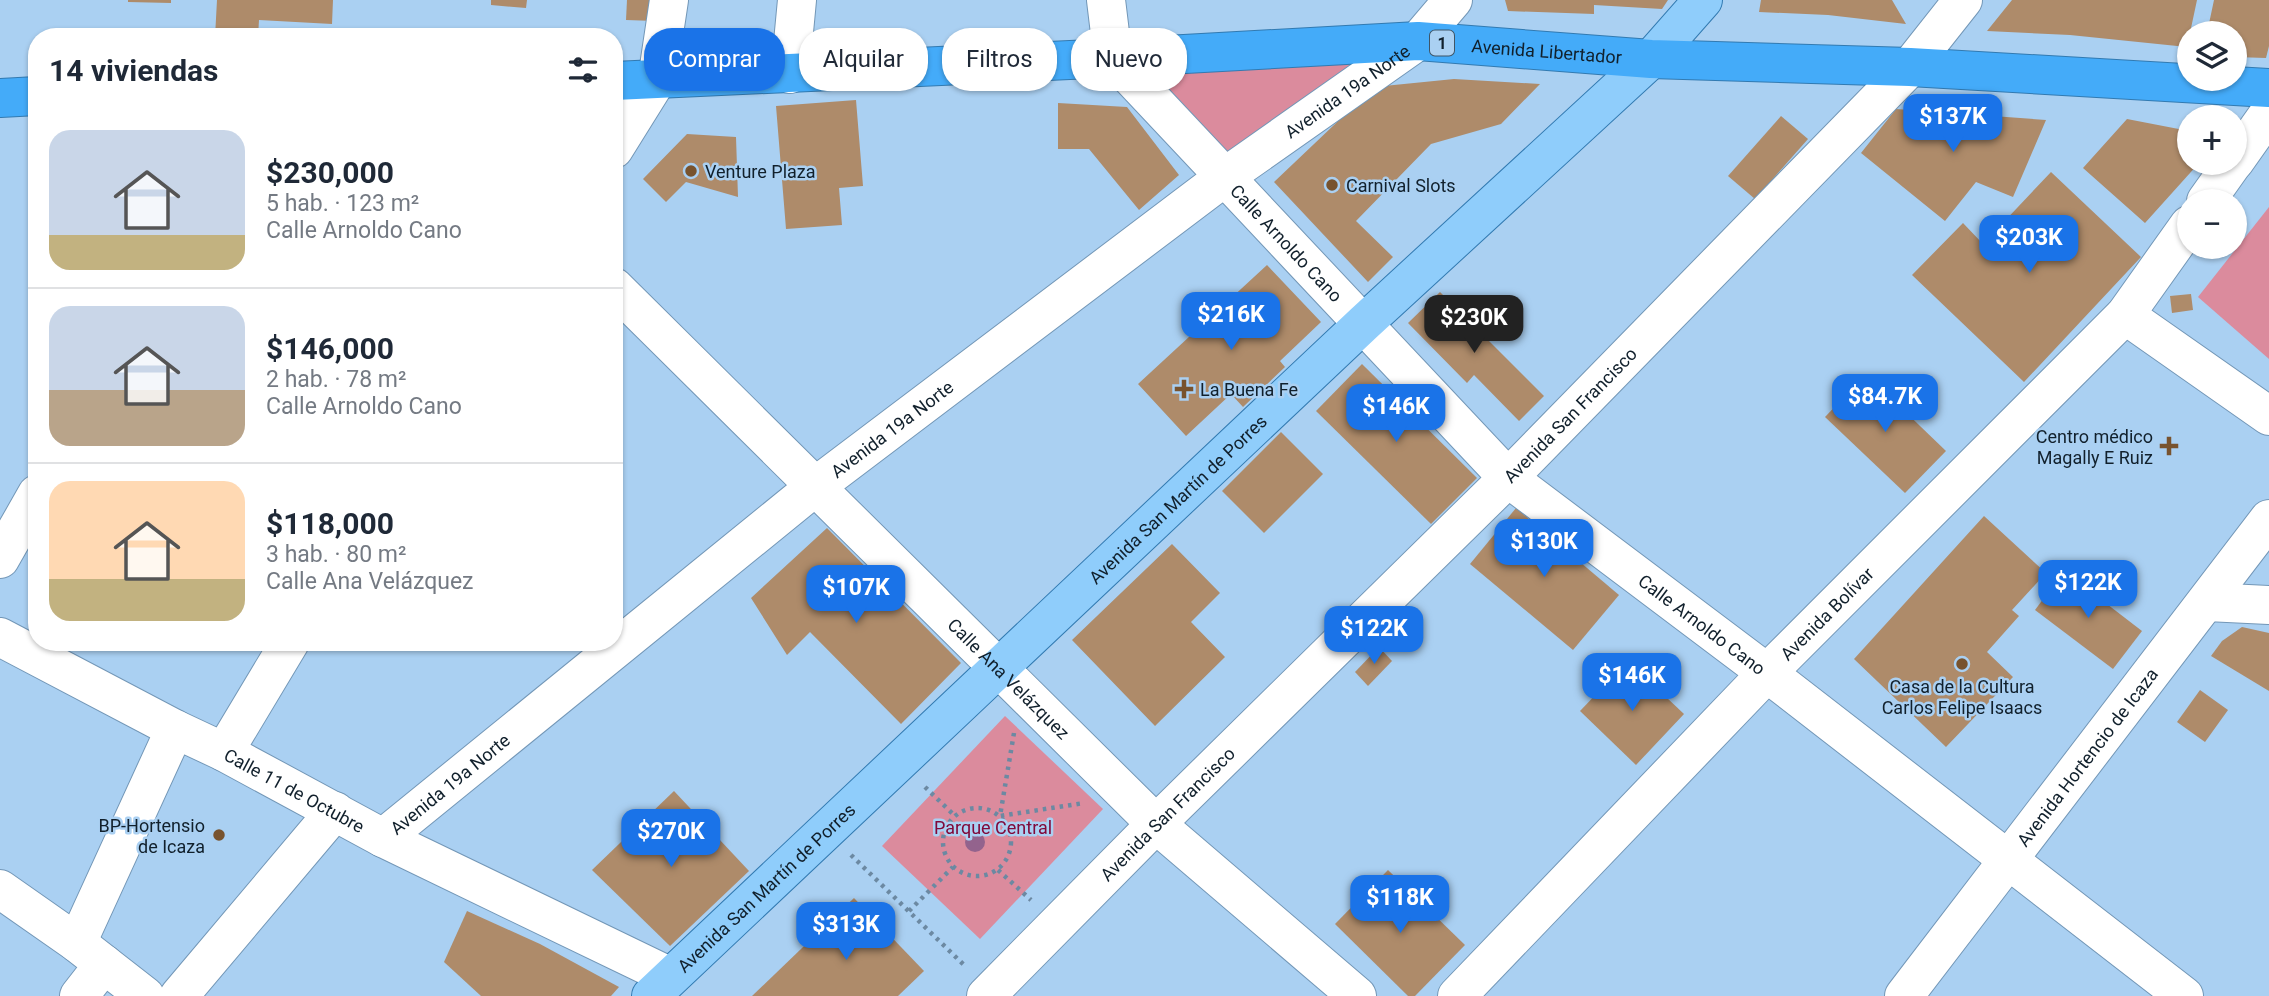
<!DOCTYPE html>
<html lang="es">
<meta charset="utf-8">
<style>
:root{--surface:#fff;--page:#f6f6f7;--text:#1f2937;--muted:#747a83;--line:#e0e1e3;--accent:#1a73e8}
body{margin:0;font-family:Roboto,sans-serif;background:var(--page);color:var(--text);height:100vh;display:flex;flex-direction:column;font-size:26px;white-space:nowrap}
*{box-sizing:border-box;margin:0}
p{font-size:23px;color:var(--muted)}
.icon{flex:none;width:38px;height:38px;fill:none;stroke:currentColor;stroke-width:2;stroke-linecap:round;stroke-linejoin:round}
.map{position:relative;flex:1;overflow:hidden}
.drawer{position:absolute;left:28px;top:28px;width:595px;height:623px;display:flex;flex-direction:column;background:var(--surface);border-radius:28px;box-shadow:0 2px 5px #0004}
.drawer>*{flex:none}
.banner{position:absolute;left:644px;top:28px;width:665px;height:63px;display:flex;gap:14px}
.tools{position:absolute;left:2177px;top:21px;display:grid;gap:14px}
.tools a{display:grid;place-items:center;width:70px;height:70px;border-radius:50%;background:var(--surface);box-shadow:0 2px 5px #0004;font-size:35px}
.price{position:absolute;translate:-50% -60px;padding:0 16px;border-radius:14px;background:var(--accent);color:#fff;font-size:23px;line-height:46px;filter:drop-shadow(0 2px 4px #0008)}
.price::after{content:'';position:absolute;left:50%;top:42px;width:21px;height:16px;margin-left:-10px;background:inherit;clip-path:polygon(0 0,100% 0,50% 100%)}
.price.selected{background:#222;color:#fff}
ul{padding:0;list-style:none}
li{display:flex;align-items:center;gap:21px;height:175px;padding:0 21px}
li+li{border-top:2px solid var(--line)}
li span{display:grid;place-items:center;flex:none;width:196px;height:140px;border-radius:21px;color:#555}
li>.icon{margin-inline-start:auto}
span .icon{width:84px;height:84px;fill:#fffc;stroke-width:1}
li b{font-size:30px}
h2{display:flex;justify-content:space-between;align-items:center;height:84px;padding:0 21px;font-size:30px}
.pill{padding:0 24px;border-radius:28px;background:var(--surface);box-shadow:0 2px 5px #0004;font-size:24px;line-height:63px}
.pill.selected{background:var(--accent);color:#fff}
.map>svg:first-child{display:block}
.green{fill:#db8b9d}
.building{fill:#ae8b6a}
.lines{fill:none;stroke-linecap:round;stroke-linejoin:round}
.minor-casing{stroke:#7397b7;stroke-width:40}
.major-casing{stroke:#327ab1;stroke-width:40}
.highway-casing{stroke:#327ab1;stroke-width:40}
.path{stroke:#6c89a2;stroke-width:4.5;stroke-dasharray:3.5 5;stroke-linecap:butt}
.minor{stroke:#fff;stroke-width:38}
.major{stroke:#8fcdfb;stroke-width:38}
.highway{stroke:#44abf9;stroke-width:38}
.tree{fill:#93638d}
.poi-dot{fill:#78532e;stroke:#aad0f2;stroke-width:2.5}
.labels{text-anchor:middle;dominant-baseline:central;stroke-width:5;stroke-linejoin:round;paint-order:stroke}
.shield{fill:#aad0f2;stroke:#3f5567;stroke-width:2}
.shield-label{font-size:16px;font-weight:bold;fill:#11202c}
.street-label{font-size:18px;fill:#11202c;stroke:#aad0f2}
.poi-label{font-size:18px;fill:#11202c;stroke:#aad0f2;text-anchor:start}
.park-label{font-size:18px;fill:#80093a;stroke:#aad0f2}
</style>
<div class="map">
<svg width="2269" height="996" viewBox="0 0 2269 996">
<rect width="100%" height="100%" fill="#aad0f2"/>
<g class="green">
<polygon points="1374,59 1226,160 1142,74"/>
<polygon points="2269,207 2269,359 2198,297"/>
<polygon points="1005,716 1103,809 980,939 882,846"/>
</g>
<g class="building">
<polygon points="128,0 171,0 171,3 128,2"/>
<polygon points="217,0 333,0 332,24 259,20 258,37 215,37"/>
<polygon points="491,0 527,0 526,8 491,5"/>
<polygon points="627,0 656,0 655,21 626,20"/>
<polygon points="1505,0 1668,0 1662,9 1594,5 1594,14 1508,11"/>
<polygon points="1761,0 1892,0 1906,24 1828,15 1759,12"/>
<polygon points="2012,0 2197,0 2187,47 2070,35 1987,31"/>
<polygon points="2214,0 2269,0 2269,46 2266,58 2235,57 2235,33 2207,33"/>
<polygon points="1454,79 1540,84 1501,124 1431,144 1356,221 1393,257 1368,282 1274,182 1374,87"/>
<polygon points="856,100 863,186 839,188 842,225 786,229 776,106"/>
<polygon points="1058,103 1127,107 1179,175 1139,210 1089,149 1058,149"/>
<polygon points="1896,109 2046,120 2013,197 1976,182 1945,221 1861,153"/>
<polygon points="1781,116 1808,139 1755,199 1728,176"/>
<polygon points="2127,119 2189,131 2189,163 2199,163 2145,223 2083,168"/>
<polygon points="687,134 736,137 738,197 686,182 666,202 643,179"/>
<polygon points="2051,172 2141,257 2024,382 1912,275 1963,223 1983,244"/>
<polygon points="1267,265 1321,322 1280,361 1285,367 1243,407 1231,394 1186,436 1138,384"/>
<polygon points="1440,292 1544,396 1519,421 1474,375 1467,383 1408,323"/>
<polygon points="2191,294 2193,310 2172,313 2170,296"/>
<polygon points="1362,364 1477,478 1431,524 1316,411"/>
<polygon points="1866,374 1946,451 1905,493 1825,417"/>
<polygon points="1281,432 1323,474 1264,533 1222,491"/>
<polygon points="1516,508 1619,595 1573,650 1470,564"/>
<polygon points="1984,516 2046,573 2012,610 2019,616 1987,652 2013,677 1946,747 1854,659"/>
<polygon points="827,528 961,663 901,724 810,632 787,655 751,598"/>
<polygon points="1172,544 1220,593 1191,622 1225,657 1155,726 1072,640"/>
<polygon points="2064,571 2142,631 2113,669 2035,610"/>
<polygon points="2242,627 2269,633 2269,691 2211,656 2222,641"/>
<polygon points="1379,647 1392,661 1368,686 1355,672"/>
<polygon points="1628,661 1684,714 1636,765 1580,711"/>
<polygon points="2200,690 2228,710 2205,742 2177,722"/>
<polygon points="674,791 749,871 670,946 592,870"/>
<polygon points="1388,870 1465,945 1415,996 1408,996 1335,924"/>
<polygon points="854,898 924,971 898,996 752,996"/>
<polygon points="467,911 540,944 619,987 611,996 481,996 444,962"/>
</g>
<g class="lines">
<g class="minor-casing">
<g id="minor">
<path id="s1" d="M1106,0L1113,58L1508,478L1767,673L2184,996"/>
<polyline points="790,74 797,0"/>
<polyline points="614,149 657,80 669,0"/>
<polyline points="2235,161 2269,113"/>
<polyline points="2206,201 2233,163"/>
<path id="s2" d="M614,287L1156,824L1357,996"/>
<polyline points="2125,315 2269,416"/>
<polyline points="0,559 37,494"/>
<polyline points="2207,602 2269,605"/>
<path id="s3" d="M0,637L175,729L224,752L383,838L669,976"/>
<polyline points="224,752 290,642"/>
<path id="s4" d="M383,838L816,486L1226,176L1418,41L1453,0"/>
<polyline points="0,889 77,943 145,996"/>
<polyline points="77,943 175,729"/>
<polyline points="79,996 104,964"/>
<polyline points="179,996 335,811"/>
<path id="s5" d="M986,996L1156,824L1508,478L1910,67L1963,0"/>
<path id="s6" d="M1457,996L1767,673L2125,315L2189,225"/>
<path id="s7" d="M1904,996L2269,519"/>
</g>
</g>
<g class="major-casing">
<g id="major">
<path id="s8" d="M651,996L1364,323L1651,59L1703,0"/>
</g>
</g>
<g class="highway-casing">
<g id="highway">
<path id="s9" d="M614,81L1113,58L1418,41L1651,59L1910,67L2269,88"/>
<polyline points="0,98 37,96"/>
</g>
</g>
<g class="path">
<polyline points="1014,733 1000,816 1084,803"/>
<polyline points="925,787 955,816"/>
<circle cx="977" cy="842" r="34"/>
<polyline points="851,855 965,966"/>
<polyline points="998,870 1031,900"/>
<polyline points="909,911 953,867"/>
</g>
<use href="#minor" class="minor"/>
<use href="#major" class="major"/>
<use href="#highway" class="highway"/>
</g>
<circle class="tree" cx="975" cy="842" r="10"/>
<g class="poi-dot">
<circle cx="691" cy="171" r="7"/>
<circle cx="1332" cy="185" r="7"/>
<path d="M1180.5 378.5h7v7h7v7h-7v7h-7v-7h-7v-7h7z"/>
<path d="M2165.5 435.5h7v7h7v7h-7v7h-7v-7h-7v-7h7z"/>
<circle cx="1962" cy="664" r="7"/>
<circle cx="219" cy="835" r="7"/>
</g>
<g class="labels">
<rect class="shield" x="1430" y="30.5" width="24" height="25" rx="5"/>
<g class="shield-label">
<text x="1442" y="43">1</text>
</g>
<g class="street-label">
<text stroke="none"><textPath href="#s9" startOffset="934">Avenida Libertador</textPath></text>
<text stroke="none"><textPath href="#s4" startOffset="1220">Avenida 19a Norte</textPath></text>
<text stroke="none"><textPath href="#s1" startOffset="312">Calle Arnoldo Cano</textPath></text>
<text stroke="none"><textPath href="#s5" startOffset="824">Avenida San Francisco</textPath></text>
<text stroke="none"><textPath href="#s4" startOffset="653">Avenida 19a Norte</textPath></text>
<text stroke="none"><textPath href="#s8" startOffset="724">Avenida San Martín de Porres</textPath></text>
<text stroke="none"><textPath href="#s6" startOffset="532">Avenida Bolívar</textPath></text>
<text stroke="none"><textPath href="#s1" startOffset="878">Calle Arnoldo Cano</textPath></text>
<text stroke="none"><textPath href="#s2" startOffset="556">Calle Ana Velázquez</textPath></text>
<text stroke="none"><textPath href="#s7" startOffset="301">Avenida Hortencio de Icaza</textPath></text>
<text stroke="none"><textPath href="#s4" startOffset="86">Avenida 19a Norte</textPath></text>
<text stroke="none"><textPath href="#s3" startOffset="332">Calle 11 de Octubre</textPath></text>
<text stroke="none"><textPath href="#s5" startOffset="257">Avenida San Francisco</textPath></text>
<text stroke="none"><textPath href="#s8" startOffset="158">Avenida San Martín de Porres</textPath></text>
</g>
<g class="poi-label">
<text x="705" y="171">Venture Plaza</text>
<text x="1346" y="185">Carnival Slots</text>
<text x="1200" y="389">La Buena Fe</text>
<text x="2153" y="436" text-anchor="end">Centro médico<tspan x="2153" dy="21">Magally E Ruiz</tspan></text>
<text x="1962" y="686" text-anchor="middle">Casa de la Cultura<tspan x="1962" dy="21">Carlos Felipe Isaacs</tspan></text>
<text x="205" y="825" text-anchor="end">BP-Hortensio<tspan x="205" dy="21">de Icaza</tspan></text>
</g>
<g class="park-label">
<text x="993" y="827">Parque Central</text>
</g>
</g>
</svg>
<div class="tools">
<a><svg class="icon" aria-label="layers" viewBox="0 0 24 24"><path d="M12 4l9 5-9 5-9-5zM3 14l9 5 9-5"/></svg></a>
<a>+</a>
<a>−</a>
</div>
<b class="price" style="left:1953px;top:154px">$137K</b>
<b class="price" style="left:2029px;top:275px">$203K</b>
<b class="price" style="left:1231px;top:352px">$216K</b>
<b class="price selected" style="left:1474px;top:355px">$230K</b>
<b class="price" style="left:1885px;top:434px">$84.7K</b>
<b class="price" style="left:1396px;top:444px">$146K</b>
<b class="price" style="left:1544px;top:579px">$130K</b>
<b class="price" style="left:2088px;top:620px">$122K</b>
<b class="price" style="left:856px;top:625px">$107K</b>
<b class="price" style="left:1374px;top:666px">$122K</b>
<b class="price" style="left:1632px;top:713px">$146K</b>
<b class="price" style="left:671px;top:869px">$270K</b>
<b class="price" style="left:1400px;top:935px">$118K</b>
<b class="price" style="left:846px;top:962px">$313K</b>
<div class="banner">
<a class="pill selected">Comprar</a>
<a class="pill">Alquilar</a>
<a class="pill">Filtros</a>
<a class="pill">Nuevo</a>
</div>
<section class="drawer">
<h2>14 viviendas<svg class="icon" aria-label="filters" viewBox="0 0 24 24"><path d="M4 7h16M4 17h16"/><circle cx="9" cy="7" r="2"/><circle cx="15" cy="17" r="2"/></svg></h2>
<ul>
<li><span style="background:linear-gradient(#c9d6e8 75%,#c2b280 0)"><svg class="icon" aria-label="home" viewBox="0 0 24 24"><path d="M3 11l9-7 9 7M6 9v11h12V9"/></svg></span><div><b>$230,000</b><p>5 hab. · 123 m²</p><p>Calle Arnoldo Cano</p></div></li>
<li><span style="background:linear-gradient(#c9d6e8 60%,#b9a48a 0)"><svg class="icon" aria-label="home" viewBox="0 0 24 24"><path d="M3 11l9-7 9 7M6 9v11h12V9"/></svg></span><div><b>$146,000</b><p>2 hab. · 78 m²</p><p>Calle Arnoldo Cano</p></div></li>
<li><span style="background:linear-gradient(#ffd9b3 70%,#c2b280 0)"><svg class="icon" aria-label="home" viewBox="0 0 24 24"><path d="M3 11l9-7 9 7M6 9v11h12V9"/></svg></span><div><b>$118,000</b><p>3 hab. · 80 m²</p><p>Calle Ana Velázquez</p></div></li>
</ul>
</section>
</div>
